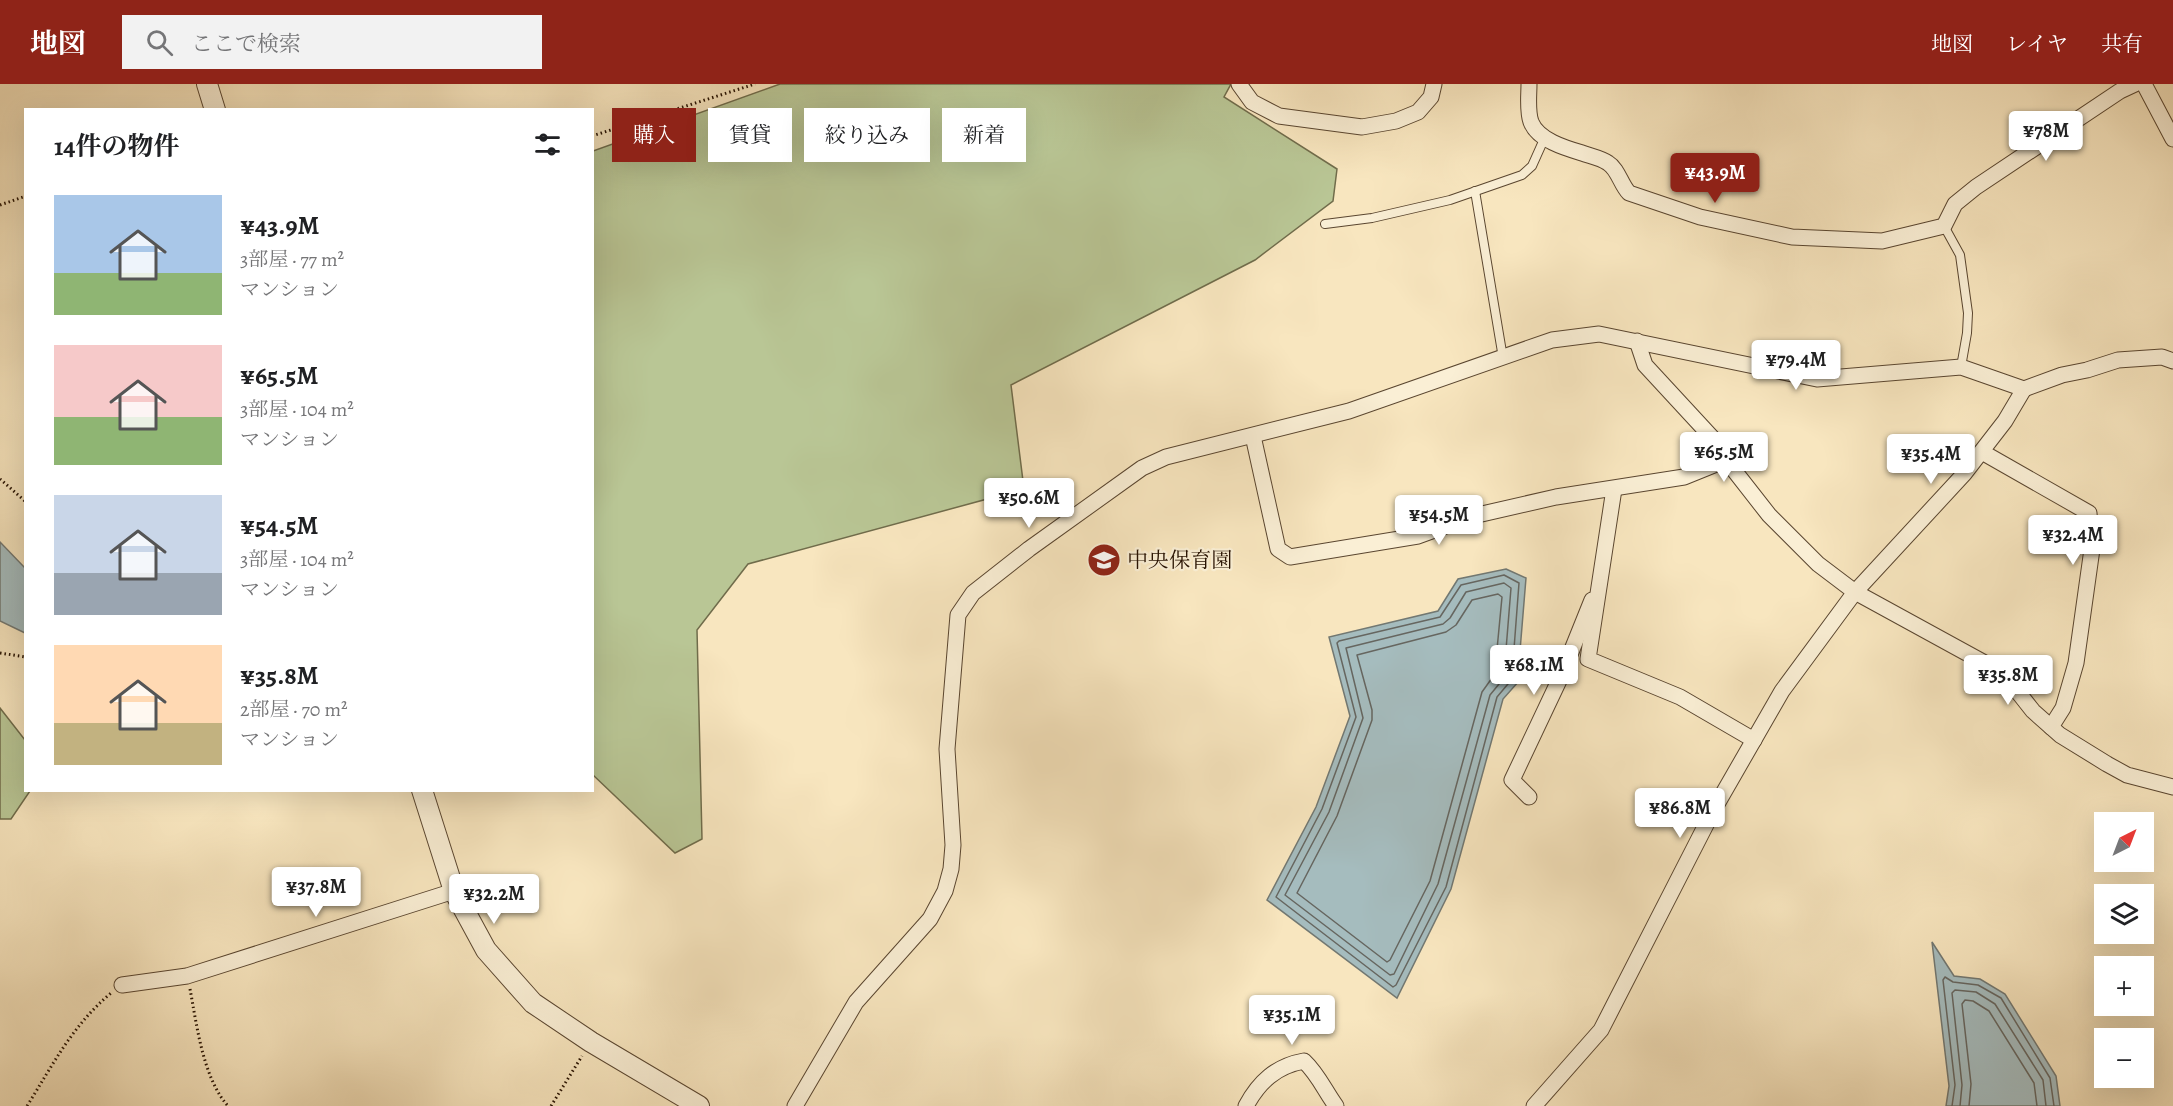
<!DOCTYPE html>
<html lang="ja">
<meta charset="utf-8">
<style>
:root{--surface:#fff;--page:#f2f2f2;--text:#202124;--muted:#757577;--accent:#8f2418}
body{margin:0;font-family:Alegreya,"Noto Serif JP",serif;background:var(--page);color:var(--text);height:100vh;display:flex;flex-direction:column;font-size:22px;white-space:nowrap}
*{box-sizing:border-box;margin:0}
p{font-size:20px;color:var(--muted)}
.icon{flex:none;width:33px;height:33px;fill:none;stroke:currentColor;stroke-width:2;stroke-linecap:round;stroke-linejoin:round}
.map{position:relative;flex:1;overflow:hidden}
.panel{position:absolute;left:24px;top:24px;width:570px;height:684px;display:flex;flex-direction:column;background:var(--surface);border-radius:0px;box-shadow:0 6px 24px #0002}
.panel>*{flex:none}
.guide{position:absolute;left:612px;top:24px;width:570px;height:54px;display:flex;gap:12px}
.needle{width:39px;rotate:42deg}
.tools{position:absolute;left:2094px;top:728px;display:grid;gap:12px}
.tools a{display:grid;place-items:center;width:60px;height:60px;border-radius:0px;background:var(--surface);box-shadow:0 6px 24px #0002;font-size:30px}
.price{position:absolute;translate:-50% -51px;padding:0 14px;border-radius:6px;background:#fff;color:#222;font-size:20px;line-height:39px;filter:drop-shadow(0 2px 3px #0008)}
.price::after{content:'';position:absolute;left:50%;top:36px;width:18px;height:14px;margin-left:-9px;background:inherit;clip-path:polygon(0 0,100% 0,50% 100%)}
.price.current{background:var(--accent);color:#fff}
ul{padding:0;list-style:none}
li{display:flex;align-items:center;gap:18px;height:150px;padding:0 30px}
li span{display:grid;place-items:center;flex:none;width:168px;height:120px;border-radius:0px;color:#555}
li>.icon{margin-inline-start:auto}
span .icon{width:72px;height:72px;fill:#fffc;stroke-width:1}
li b{font-size:26px}
h2{display:flex;justify-content:space-between;align-items:center;height:72px;padding:0 30px;font-size:26px}
.pill{padding:0 21px;border-radius:0px;background:var(--surface);box-shadow:0 6px 24px #0002;font-size:21px;line-height:54px}
.pill.current{background:var(--accent);color:#fff}
header{display:flex;align-items:center;gap:36px;box-sizing:border-box;height:84px;padding:0 30px;background:var(--accent);color:#fff}
header strong{font-size:28px}
nav{display:flex;gap:33px;margin-inline-start:auto;font-size:21px}
.search{width:420px;height:54px;background:var(--page);display:flex;align-items:center;gap:15px;box-sizing:border-box;padding:0 21px;border-radius:0px;color:var(--muted);font-size:22px}
.map>svg:first-child{display:block}
.green{fill:#b9c695;stroke:#706c4b;stroke-width:1.5}
.water{fill:#a5bcbe;stroke:#727872;stroke-width:1.5}
.lines{fill:none;stroke-linecap:round;stroke-linejoin:round}
.shore{stroke:#666660;stroke-width:1.5}
.service-casing{stroke:#5a4630;stroke-width:10}
.minor-casing{stroke:#5a4630;stroke-width:17}
.tertiary-casing{stroke:#5a4630;stroke-width:22}
.path{stroke:#261101;stroke-width:3;stroke-dasharray:1.5 3;stroke-linecap:butt}
.service{stroke:#faefd5;stroke-width:8}
.minor{stroke:#faefd5;stroke-width:15}
.tertiary{stroke:#faefd5;stroke-width:20}
.labels{text-anchor:middle;dominant-baseline:central;stroke-width:4.5;stroke-linejoin:round;paint-order:stroke}
.poi-label{font-size:21px;fill:#261101;stroke:#faefd5;text-anchor:start}
</style>
<header>
<strong>地図</strong>
<div class="search"><svg class="icon" aria-label="search" viewBox="0 0 24 24"><circle cx="10" cy="10" r="6"/><path d="M15 15l6 6"/></svg>ここで検索</div>
<nav><a>地図</a><a>レイヤ</a><a>共有</a></nav>
</header>
<div class="map">
<svg width="2173" height="1022" viewBox="0 0 2173 1022">
<rect width="100%" height="100%" fill="#f8e6bf"/>
<filter id="stains"><feTurbulence type="fractalNoise" baseFrequency=".00333" numOctaves="4"/><feColorMatrix values="0 0 0 0 .2 0 0 0 0 .09 0 0 0 0 .02 0 0 0 .5 -.17"/></filter>
<radialGradient id="worn" r=".72"><stop offset=".6" stop-color="#630" stop-opacity="0"/><stop offset="1" stop-color="#630" stop-opacity=".3"/></radialGradient>
<g class="green">
<polygon points="780,0 1231,0 1224,13 1337,85 1333,117 1255,176 1011,301 1024,405 748,480 697,546 702,755 675,769 593,691 593,67"/>
<polygon points="0,624 25,656 26,706 30,707 11,735 0,735"/>
</g>
<g class="water">
<polygon points="0,458 25,484 25,549 0,537"/>
<polygon points="1506,485 1526,494 1519,579 1527,588 1503,615 1451,805 1397,914 1267,816 1316,723 1350,632 1329,553 1438,527 1458,495"/>
<polygon points="1932,858 1954,892 1980,895 2005,910 2056,992 2060,1022 1946,1022 1949,1002"/>
</g>
<g class="lines">
<g class="shore">
<polygon points="1504,491 1519,499 1513,578 1518,588 1497,613 1446,803 1396,901 1393,903 1276,813 1322,725 1356,633 1337,559 1339,557 1440,533 1461,501"/>
<polygon points="1504,499 1511,504 1505,578 1508,589 1490,611 1438,800 1394,890 1390,891 1285,811 1329,728 1363,634 1346,564 1443,540 1450,534 1466,508"/>
<polygon points="1498,510 1502,513 1496,576 1497,587 1482,608 1430,797 1390,876 1387,878 1297,809 1337,732 1372,636 1372,626 1357,571 1446,548 1456,541 1472,516"/>
<polyline points="1952,1022 1955,1001 1943,896 1945,893 1953,898 1978,901 2001,914 2050,994 2054,1022"/>
<polyline points="1960,1022 1962,1001 1952,909 1955,906 1976,908 1995,920 2043,996 2046,1022"/>
<polyline points="1969,1022 1971,1000 1962,920 1965,916 1973,917 1989,927 2034,999 2037,1022"/>
</g>
<g class="service-casing">
<g id="service">
<polyline points="1475,107 1503,274"/>
<polyline points="1325,140 1372,134 1450,116 1522,91 1532,82 1545,53"/>
<polyline points="1944,142 1960,171 1968,229 1967,249 1961,283"/>
</g>
</g>
<g class="minor-casing">
<g id="minor">
<polyline points="1239,0 1252,18 1279,32 1362,43 1396,37 1418,28 1431,13 1434,0"/>
<path d="M1529,0C1529,11 1527,27 1531,38C1538,56 1565,64 1582,69C1590,72 1601,74 1608,79C1618,85 1621,101 1629,109L1700,133L1792,153L1882,157L1944,142L1955,120L1976,103L2120,7L2135,0"/>
<polyline points="2144,0 2173,55"/>
<polyline points="1637,257 1645,281 1718,360 1726,376 1769,431 1818,480 1855,508 2003,589 2033,627 2060,651 2107,680 2127,691 2173,703"/>
<polyline points="1253,352 1278,465 1290,473 1418,452 1473,432 1556,413 1684,393 1726,376"/>
<polyline points="1982,368 2089,429 2092,465 2076,579 2063,624 2051,643"/>
<polyline points="1614,405 1588,575 1680,613 1754,656"/>
<polyline points="1529,713 1512,696 1563,588 1592,516"/>
<polyline points="122,901 187,892 454,807"/>
<polyline points="795,1022 856,918 930,835 945,807 951,785 953,761 947,665 958,531 973,509 1029,465 1142,384 1166,373 1349,327 1552,256 1599,250 1817,295 1961,283 2024,305 2062,291 2087,286 2118,276 2162,273 2173,277"/>
<path d="M1246,1022C1259,998 1276,982 1304,977C1318,990 1325,1007 1336,1022"/>
<polyline points="1534,1022 1601,946 1713,727 1782,607 1855,508 1964,390 2005,337 2024,305"/>
</g>
</g>
<g class="tertiary-casing">
<g id="tertiary">
<polyline points="207,0 215,26"/>
<polyline points="422,706 454,807 486,866 533,919 591,958 699,1022"/>
</g>
</g>
<g class="path">
<polyline points="592,52 755,0"/>
<polyline points="0,121 26,112"/>
<polyline points="0,395 26,418"/>
<polyline points="0,569 26,573"/>
<path d="M190,905C197,942 203,994 228,1022"/>
<path d="M27,1022C54,979 72,942 111,909"/>
<polyline points="551,1022 582,972"/>
</g>
<use href="#service" class="service"/>
<use href="#minor" class="minor"/>
<use href="#tertiary" class="tertiary"/>
</g>
<defs>
<g id="school-disc" transform="scale(1.725)"><circle r="9.5" fill="#8f2418" stroke="#faefd5"/><path d="M0-5L7-2L0 1L-7-2ZM-4 1L0 2.5L4 1V4Q0 6-4 4Z" fill="#fff"/></g>
</defs>
<g fill-rule="evenodd">
<use href="#school-disc" x="1104" y="476"/>
</g>
<g class="labels">
<g class="poi-label">
<text x="1127" y="476">中央保育園</text>
</g>
</g>
<rect width="100%" height="100%" filter="url(#stains)"/>
<rect width="100%" height="100%" fill="url(#worn)"/>
</svg>
<div class="tools">
<a><svg class="needle" viewBox="-14 -14 28 28"><path d="M0-13l5 13h-10z" fill="#e53935"/><path d="M0 13l5-13h-10z" fill="#757577"/></svg></a>
<a><svg class="icon" aria-label="layers" viewBox="0 0 24 24"><path d="M12 4l9 5-9 5-9-5zM3 14l9 5 9-5"/></svg></a>
<a>+</a>
<a>−</a>
</div>
<b class="price" style="left:2046px;top:78px">¥78M</b>
<b class="price current" style="left:1715px;top:120px">¥43.9M</b>
<b class="price" style="left:1796px;top:307px">¥79.4M</b>
<b class="price" style="left:1724px;top:399px">¥65.5M</b>
<b class="price" style="left:1931px;top:401px">¥35.4M</b>
<b class="price" style="left:1029px;top:445px">¥50.6M</b>
<b class="price" style="left:1439px;top:462px">¥54.5M</b>
<b class="price" style="left:2073px;top:482px">¥32.4M</b>
<b class="price" style="left:1534px;top:612px">¥68.1M</b>
<b class="price" style="left:2008px;top:622px">¥35.8M</b>
<b class="price" style="left:1680px;top:755px">¥86.8M</b>
<b class="price" style="left:316px;top:834px">¥37.8M</b>
<b class="price" style="left:494px;top:841px">¥32.2M</b>
<b class="price" style="left:1292px;top:962px">¥35.1M</b>
<div class="guide">
<a class="pill current">購入</a>
<a class="pill">賃貸</a>
<a class="pill">絞り込み</a>
<a class="pill">新着</a>
</div>
<section class="panel">
<h2>14件の物件<svg class="icon" aria-label="filters" viewBox="0 0 24 24"><path d="M4 7h16M4 17h16"/><circle cx="9" cy="7" r="2"/><circle cx="15" cy="17" r="2"/></svg></h2>
<ul>
<li><span style="background:linear-gradient(#a9c7e8 65%,#8fb573 0)"><svg class="icon" aria-label="home" viewBox="0 0 24 24"><path d="M3 11l9-7 9 7M6 9v11h12V9"/></svg></span><div><b>¥43.9M</b><p>3部屋 · 77 m²</p><p>マンション</p></div></li>
<li><span style="background:linear-gradient(#f6c9c9 60%,#8fb573 0)"><svg class="icon" aria-label="home" viewBox="0 0 24 24"><path d="M3 11l9-7 9 7M6 9v11h12V9"/></svg></span><div><b>¥65.5M</b><p>3部屋 · 104 m²</p><p>マンション</p></div></li>
<li><span style="background:linear-gradient(#c9d6e8 65%,#9aa5b1 0)"><svg class="icon" aria-label="home" viewBox="0 0 24 24"><path d="M3 11l9-7 9 7M6 9v11h12V9"/></svg></span><div><b>¥54.5M</b><p>3部屋 · 104 m²</p><p>マンション</p></div></li>
<li><span style="background:linear-gradient(#ffd9b3 65%,#c2b280 0)"><svg class="icon" aria-label="home" viewBox="0 0 24 24"><path d="M3 11l9-7 9 7M6 9v11h12V9"/></svg></span><div><b>¥35.8M</b><p>2部屋 · 70 m²</p><p>マンション</p></div></li>
</ul>
</section>
</div>
